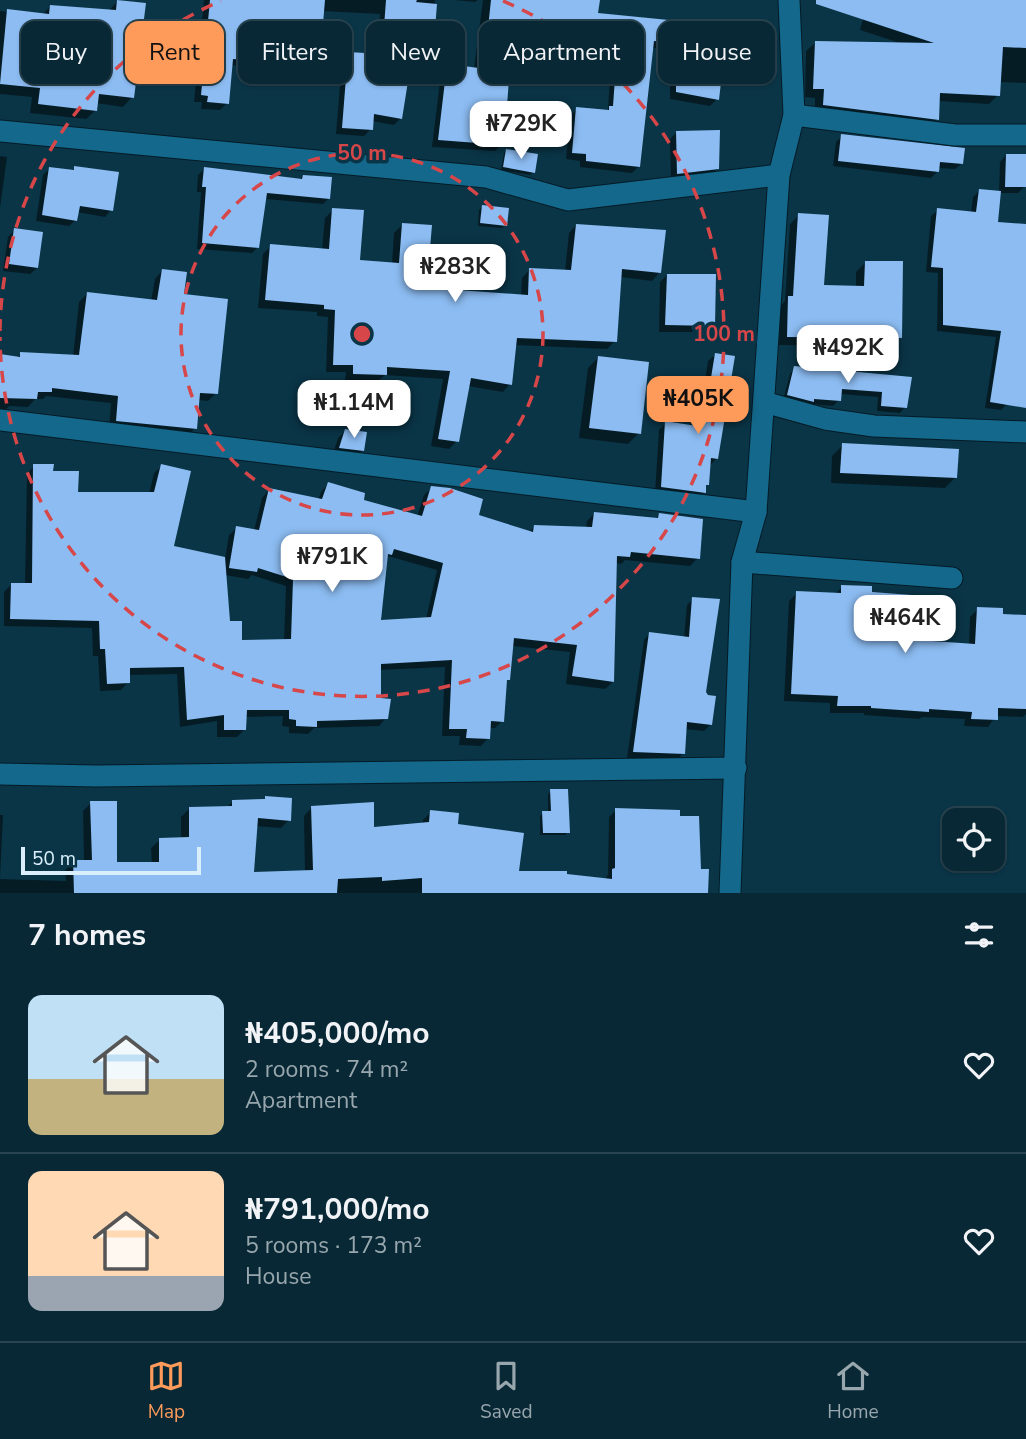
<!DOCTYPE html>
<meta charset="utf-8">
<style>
:root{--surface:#082835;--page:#163441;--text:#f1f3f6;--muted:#98a6ad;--line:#294450;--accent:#ff9b5a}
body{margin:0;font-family:"Nunito Sans",sans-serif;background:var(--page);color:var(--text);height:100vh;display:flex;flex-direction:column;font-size:26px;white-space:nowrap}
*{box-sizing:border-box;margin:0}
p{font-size:23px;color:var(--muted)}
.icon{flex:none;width:38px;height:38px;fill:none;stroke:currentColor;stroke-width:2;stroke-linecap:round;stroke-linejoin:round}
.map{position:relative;height:893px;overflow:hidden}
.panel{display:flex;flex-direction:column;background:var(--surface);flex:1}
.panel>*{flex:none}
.top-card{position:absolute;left:21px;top:21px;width:985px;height:63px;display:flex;gap:14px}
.tools{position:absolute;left:942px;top:808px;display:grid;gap:14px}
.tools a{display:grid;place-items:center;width:63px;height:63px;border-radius:14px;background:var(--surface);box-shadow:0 2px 5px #0004,0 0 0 2px var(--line);font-size:35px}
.scale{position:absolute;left:21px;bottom:18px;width:180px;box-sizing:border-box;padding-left:7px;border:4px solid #daeffb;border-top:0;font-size:19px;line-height:24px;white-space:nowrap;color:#daeffb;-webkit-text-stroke:5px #0a3547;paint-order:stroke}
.price{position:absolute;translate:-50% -60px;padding:0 16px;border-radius:14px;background:#fff;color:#222;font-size:23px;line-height:46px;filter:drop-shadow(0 2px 4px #0008)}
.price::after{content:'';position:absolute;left:50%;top:42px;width:21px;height:16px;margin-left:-10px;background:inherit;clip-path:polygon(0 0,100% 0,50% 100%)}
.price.selected{background:var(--accent);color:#111}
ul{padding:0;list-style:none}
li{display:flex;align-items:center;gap:21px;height:175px;padding:0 28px}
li+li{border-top:2px solid var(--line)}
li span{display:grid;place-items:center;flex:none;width:196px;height:140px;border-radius:14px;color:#555}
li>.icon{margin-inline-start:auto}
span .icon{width:84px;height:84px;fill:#fffc;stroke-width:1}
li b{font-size:30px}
h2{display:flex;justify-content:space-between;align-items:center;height:84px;padding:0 28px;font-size:30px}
.chip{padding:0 24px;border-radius:14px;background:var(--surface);box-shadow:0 2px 5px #0004,0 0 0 2px var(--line);font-size:24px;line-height:63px}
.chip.selected{background:var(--accent);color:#111}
.tab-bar{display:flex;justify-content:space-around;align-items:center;height:98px;border-top:2px solid var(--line);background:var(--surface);font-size:19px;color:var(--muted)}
.tab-bar a{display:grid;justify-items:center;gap:4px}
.tab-bar .selected{color:var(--accent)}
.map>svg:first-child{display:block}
.shadow{fill:#0007;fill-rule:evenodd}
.building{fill:#8cbcf2;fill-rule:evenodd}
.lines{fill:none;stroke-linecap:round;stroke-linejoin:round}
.minor-casing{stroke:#041b26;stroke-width:23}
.minor{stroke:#14688b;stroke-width:21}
.ring{fill:none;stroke:#d74648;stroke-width:3.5;stroke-dasharray:12 9}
.centre{fill:#d74648;stroke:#0a3547;stroke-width:3.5}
.ring-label{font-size:21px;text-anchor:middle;font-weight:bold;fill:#d74648;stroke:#0a3547;stroke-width:7;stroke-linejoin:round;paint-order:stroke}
</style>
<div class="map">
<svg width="1026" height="893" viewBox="0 0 1026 893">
<rect width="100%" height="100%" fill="#0a3547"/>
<g class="shadow">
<polygon points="204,0 435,0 433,30 437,76 430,83 407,81 401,118 394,125 372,121 371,129 364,136 336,134 342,60 349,53 377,56 380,14 322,11 318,58 311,65 263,61 257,68 231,65 227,103 220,110 201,109 202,102 194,102"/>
<polygon points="454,0 478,0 475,2"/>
<polygon points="483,0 598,0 596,14 689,24 717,99 710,106 670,99 670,49 651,48 639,166 632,173 580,167 580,161 566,159 570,116 577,109 608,110 612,43 539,33 535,68 528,75 508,73 502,144 495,151 432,147 441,73 448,66 474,69"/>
<polygon points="868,0 1026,0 1026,83 999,82 998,95 989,104 938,101 937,119 928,128 815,114 815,98 805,97 806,51 815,43 900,43 860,30"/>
<polygon points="118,1 132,97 123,107 96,103 96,110 86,119 30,113 32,97 0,94 0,11 42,15 50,7 108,11"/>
<polygon points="677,132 718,168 711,175 671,179 670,139"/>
<polygon points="842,136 962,163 955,169 938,168 937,172 931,178 833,166 836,142"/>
<polygon points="507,150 533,172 530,175 501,170 504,153"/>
<polygon points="1006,155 1025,186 1018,193 999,193 996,224 1026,226 1026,406 1008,403 1001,410 985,408 996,337 937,331 938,273 926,272 931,216 938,210 971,213 973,197 979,191 999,192 1000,162"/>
<polygon points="0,156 7,157 0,208"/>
<polygon points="75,168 111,210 105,217 77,212 76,220 69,226 36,221 43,175 49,169 71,172"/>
<polygon points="204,169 299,180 303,176 329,198 323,204 265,199 258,247 252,253 197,249 201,192 197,192 198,175"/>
<polygon points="482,207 505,226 502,228 478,226 479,210"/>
<polygon points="333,210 358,262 392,264 394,233 402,225 426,274 456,292 521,296 522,278 529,270 565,271 569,233 576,225 659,273 652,281 620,277 615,341 607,349 514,345 510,384 503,392 467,386 457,441 449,449 431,446 443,379 385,375 377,382 345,381 346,372 326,372 328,317 317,316 317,312 258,308 263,254 271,246 322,250 325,218"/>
<polygon points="799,215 822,287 856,287 856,272 865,263 900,337 891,346 779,345 780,306 785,301 790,224"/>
<polygon points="15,230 37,268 30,274 3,271 8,237"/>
<polygon points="162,271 182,295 216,393 208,401 198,400 195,428 188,436 109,428 111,403 46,396 43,399 35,399 28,407 9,406 4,411 0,410 0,356 16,359 21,354 73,357 79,302 87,294 151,301 155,279"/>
<polygon points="667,275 713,326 706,332 659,332 660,282"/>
<polygon points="715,355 717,458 710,465 704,492 697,499 655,493 659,430 666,423 698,428 708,361"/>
<polygon points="598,358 639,433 628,444 579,438 588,368"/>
<polygon points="795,368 910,378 905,407 900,413 877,411 878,397 840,394 839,400 833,406 810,404 807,407 783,400 790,374"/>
<polygon points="345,431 363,450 356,457 333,454 338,438"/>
<polygon points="843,445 956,477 945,488 831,483 832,456"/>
<path d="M34,466L52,472L77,493L149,494L154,473L162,466L172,547L225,559L229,535L237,528L254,531L262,498L269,490L318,500L321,492L328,484L361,501L417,517L424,495L432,488L477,517L529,532L534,527L586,528L587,521L594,514L655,520L659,515L698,558L690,566L625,560L621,564L615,563L613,682L605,689L566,684L570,652L512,646L508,679L505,682L502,721L495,728H489L488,738L481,746L459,745L460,736H442L445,667L379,670L380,699L386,718L379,726L314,728L308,734L289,733V727L282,726L283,716L245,717V729L237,737H217V721L180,727L177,674L128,675V682L121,690L100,691L98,656H93L92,628L4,626V592L12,584L25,585L27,474ZM388,556L437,570L426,619L379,622L386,559ZM225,575L248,579L252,575L286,586L284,641H241L228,622Z"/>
<polygon points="842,587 870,593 930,643 969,645 970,617 978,609 1001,616 1026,617 1026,714 1023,717 996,716 988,727 964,726 965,719 922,717 919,719 864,715 864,713 830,713 830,703 784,701 789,601 797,593 834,595"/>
<polygon points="693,599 710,725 704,731 685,729 683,753 677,760 627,758 644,640 650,633 684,638 687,605"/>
<polygon points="551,791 568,832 565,835 540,835 540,816 543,813 548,813 548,794"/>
<polygon points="232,802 289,820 281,828 255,826 252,874 305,872 304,816 312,807 373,828 422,824 423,820 431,812 456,871 456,893 0,893 0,815 3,815 0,879 66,881 65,870 74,862 84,862 83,811 91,803 115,864 152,864 151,848 160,840 181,839 181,817 189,809 226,808"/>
<polygon points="616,810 679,818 699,870 707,870 706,893 530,893 530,880 565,876 605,880 608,874 609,817"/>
</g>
<g class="building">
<polygon points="117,0 146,3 134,98 99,94 97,111 38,104 40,88 0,84 7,9 49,14 50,5 116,10"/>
<polygon points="210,0 325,0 320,59 266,55 266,61 233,59 229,104 207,102 208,96 201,95"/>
<polygon points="386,0 417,0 416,2 437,4 435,29 443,29 439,77 409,75 402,119 374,114 373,130 342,128 348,52 382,54"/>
<polygon points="491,0 600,0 598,13 689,22 718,20 720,54 724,55 719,100 676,92 676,43 654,41 640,167 586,161 586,154 572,153 576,107 609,110 609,106 613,106 618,36 541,26 536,69 510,66 504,145 438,140 447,64 479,68 484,28 488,28"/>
<polygon points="816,0 1026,0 1026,48 1003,47 1000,96 940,93 939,120 823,105 824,89 813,89 815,41 934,43 816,4"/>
<polygon points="720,130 719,169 677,174 676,131"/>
<polygon points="841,134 965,148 963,164 940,162 939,172 838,161"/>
<polygon points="506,149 538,154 535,173 503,167"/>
<polygon points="1006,154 1026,154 1026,187 1005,187"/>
<polygon points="74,166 119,172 113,211 80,206 77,221 42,215 49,167 74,170"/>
<polygon points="204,167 302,179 303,175 332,177 330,199 267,193 259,248 202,243 206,187 202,187"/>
<polygon points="979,189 1001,191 998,222 1026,224 1026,408 990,402 1001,331 943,325 943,268 931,267 937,208 976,212"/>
<polygon points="482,205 509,208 507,226 480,223"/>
<polygon points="332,208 364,210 360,260 399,263 402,223 432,225 428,272 460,276 458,290 528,295 529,268 571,270 576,224 666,230 661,273 622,269 617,342 517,338 512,385 471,378 459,442 438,439 450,371 387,367 387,375 353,374 353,365 333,365 335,310 324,309 324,305 265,300 270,244 329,249"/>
<polygon points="798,213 829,215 824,285 864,286 865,261 903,261 902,338 787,337 788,296 793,296"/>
<polygon points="14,228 43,232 38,268 9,264"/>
<polygon points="162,269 187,272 184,294 228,299 218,394 200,393 197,429 116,421 118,396 52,388 52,392 38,392 37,399 0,398 0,354 20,357 20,352 79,355 87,292 157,300"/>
<polygon points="667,274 716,274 715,326 665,325"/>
<polygon points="715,353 735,356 718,459 711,458 709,485 706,485 706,493 661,487 665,421 703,427"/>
<polygon points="598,356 649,362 641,434 589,428"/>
<polygon points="794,366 912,377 907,408 881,406 882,392 842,389 841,401 814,399 814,402 787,395"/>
<polygon points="345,429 367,432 364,451 339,448"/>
<polygon points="842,443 959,449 957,478 840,473"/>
<path d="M33,464H54L53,471H79L78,492H154L161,464L191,471L174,546L225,557L230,621H242V640L291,639L293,579L258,568L257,572L229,568L236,526L259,530L269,488L322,499L328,482L365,493L364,500L422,516L431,486L450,488L483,499L479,515L533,532L534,525L592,527L594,512L658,518L659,513L703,519L700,559L631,552L630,557L617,556L614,682L572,676L577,645L514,638L510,680H507L504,722L491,721L490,739L466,738L467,729H449L452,660L381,664V698L391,699L388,719L317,721V727L296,726V720L289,719V710H247L246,730H224V715L187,720L184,667L130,668V683L107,684L105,649H100L99,621L10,619L11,583H32ZM394,549L443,563L431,617L381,620L388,554L392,555Z"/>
<polygon points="841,585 872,586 872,592 938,597 932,641 975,644 977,607 1003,608 1003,614 1026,615 1026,709 998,708 998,720 971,719 972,712 929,709 929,712 871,708 871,706 837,706 838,696 791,694 796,591 841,593"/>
<polygon points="692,597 720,599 706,692 708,695 716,696 712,725 687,722 685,754 633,752 649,632 689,637"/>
<polygon points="550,789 568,789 570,833 543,833 542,811 551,811"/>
<polygon points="265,796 292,798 291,821 258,818 254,872 313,870 311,806 374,802 374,827 429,822 430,810 459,813 458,824 524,833 519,871 567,871 567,874 612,879 612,869 615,868 615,808 680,810 680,816 699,816 701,869 709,869 708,893 422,893 422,878 382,881 382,877 338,879 337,893 74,893 73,860 92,860 90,801 117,801 117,862 159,862 159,838 189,837 189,807 232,806 232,800 265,799"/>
</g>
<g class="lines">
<g class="minor-casing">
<g id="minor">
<polyline points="794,115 955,135 1026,135"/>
<polyline points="0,131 486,177 568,200 779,175"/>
<polyline points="764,402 825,419 874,426 1026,432"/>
<polyline points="0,420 756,512"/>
<polyline points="742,562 952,578"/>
<polyline points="0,774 96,776 736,768"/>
<polyline points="730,893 742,562 756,512 779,175 794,115 789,0"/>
</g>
</g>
<use href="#minor" class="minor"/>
</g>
<g class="ring">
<circle cx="362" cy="334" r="181"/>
<path d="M0 331A362 362 0 0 1 221 1M503 1A362 362 0 1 1 0 337"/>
</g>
<circle cx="362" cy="334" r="10" class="centre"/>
<g class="ring-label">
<text x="362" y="160">50 m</text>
<text x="724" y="341">100 m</text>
</g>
</svg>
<div class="tools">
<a><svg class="icon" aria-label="locate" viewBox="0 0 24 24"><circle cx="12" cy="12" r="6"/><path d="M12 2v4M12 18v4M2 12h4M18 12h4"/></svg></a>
</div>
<div class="scale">50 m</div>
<b class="price" style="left:521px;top:161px">₦729K</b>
<b class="price" style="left:455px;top:304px">₦283K</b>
<b class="price" style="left:848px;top:385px">₦492K</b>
<b class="price selected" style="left:698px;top:436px">₦405K</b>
<b class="price" style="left:354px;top:440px">₦1.14M</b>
<b class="price" style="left:332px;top:594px">₦791K</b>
<b class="price" style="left:905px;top:655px">₦464K</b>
<div class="top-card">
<a class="chip">Buy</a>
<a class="chip selected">Rent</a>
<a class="chip">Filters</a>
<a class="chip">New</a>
<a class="chip">Apartment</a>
<a class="chip">House</a>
</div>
</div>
<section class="panel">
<h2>7 homes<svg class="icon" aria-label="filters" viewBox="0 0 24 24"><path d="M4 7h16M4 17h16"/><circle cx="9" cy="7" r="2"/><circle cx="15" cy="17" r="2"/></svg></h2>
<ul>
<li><span style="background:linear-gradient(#bfe0f5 60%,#c2b280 0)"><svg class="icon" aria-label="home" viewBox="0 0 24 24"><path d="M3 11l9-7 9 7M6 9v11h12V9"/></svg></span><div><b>₦405,000/mo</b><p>2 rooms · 74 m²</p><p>Apartment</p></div><svg class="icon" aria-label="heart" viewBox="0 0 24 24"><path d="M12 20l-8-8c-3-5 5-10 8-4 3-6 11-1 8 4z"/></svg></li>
<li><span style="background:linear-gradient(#ffd9b3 75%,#9aa5b1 0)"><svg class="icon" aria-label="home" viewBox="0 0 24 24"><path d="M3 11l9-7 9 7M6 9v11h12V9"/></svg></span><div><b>₦791,000/mo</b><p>5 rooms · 173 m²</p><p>House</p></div><svg class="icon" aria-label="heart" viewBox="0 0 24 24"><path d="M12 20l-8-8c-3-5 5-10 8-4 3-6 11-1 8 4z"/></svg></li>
</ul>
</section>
<nav class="tab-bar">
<a class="selected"><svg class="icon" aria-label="map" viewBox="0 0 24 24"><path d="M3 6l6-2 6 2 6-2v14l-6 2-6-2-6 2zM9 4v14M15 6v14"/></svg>Map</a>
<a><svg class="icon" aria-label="saved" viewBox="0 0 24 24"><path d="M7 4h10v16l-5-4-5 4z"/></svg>Saved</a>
<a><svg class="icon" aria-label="home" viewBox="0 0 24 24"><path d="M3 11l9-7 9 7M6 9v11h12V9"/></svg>Home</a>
</nav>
